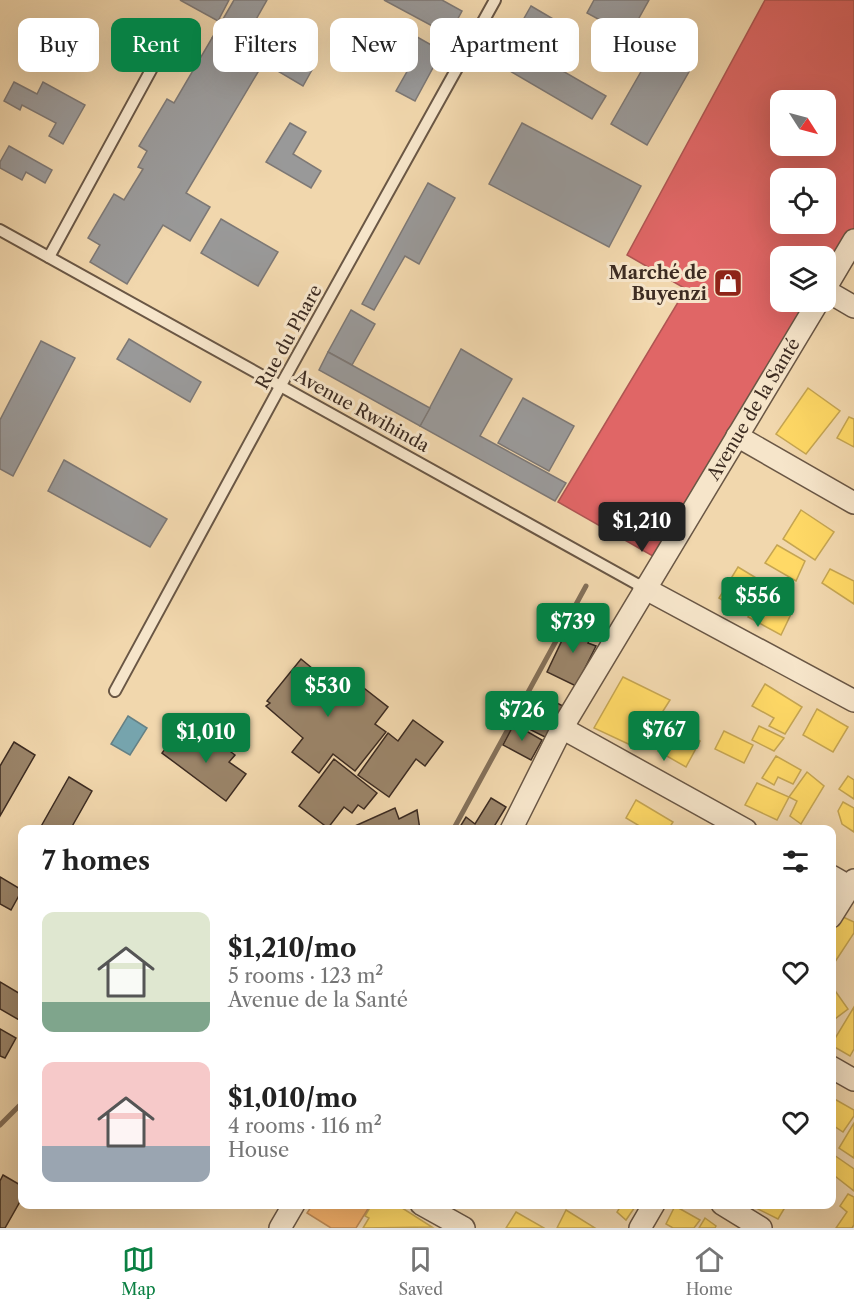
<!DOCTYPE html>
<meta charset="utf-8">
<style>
:root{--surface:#fff;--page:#f2f2f2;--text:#222;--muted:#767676;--line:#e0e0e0;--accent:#0b8043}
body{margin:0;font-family:"Libre Caslon Text",serif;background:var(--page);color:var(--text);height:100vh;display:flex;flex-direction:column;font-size:22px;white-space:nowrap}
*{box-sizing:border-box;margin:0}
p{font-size:20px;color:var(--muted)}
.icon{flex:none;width:33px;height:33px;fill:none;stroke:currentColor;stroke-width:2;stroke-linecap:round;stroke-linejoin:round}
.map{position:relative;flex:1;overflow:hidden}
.details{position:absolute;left:18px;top:825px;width:818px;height:384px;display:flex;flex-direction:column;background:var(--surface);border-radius:12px;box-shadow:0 6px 24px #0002}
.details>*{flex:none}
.banner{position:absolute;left:18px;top:18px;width:819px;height:54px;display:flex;gap:12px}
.needle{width:39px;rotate:126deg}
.buttons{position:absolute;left:770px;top:90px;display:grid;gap:12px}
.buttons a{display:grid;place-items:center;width:66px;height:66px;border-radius:12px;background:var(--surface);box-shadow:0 6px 24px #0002;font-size:30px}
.price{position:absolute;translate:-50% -51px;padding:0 14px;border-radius:6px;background:var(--accent);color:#fff;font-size:20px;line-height:39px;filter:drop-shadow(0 2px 3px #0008)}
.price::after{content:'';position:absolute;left:50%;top:36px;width:18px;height:14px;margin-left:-9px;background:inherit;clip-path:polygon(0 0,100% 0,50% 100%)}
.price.on{background:#222;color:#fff}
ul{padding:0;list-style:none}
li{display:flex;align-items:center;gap:18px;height:150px;padding:0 24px}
li span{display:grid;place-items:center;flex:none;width:168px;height:120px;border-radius:12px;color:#555}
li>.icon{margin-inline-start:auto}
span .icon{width:72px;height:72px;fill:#fffc;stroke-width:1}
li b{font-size:26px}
h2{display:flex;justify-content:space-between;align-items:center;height:72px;padding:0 24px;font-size:26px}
.chip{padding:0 21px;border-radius:12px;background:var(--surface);box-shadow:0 6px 24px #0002;font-size:21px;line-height:54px}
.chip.on{background:var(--accent);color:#fff}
.tab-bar{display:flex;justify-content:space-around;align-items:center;height:84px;border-top:2px solid var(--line);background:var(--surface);font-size:16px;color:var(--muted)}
.tab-bar a{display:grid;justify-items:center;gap:3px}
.tab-bar .on{color:var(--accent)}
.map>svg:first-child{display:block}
.homes{fill:#ffd966;stroke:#c5a552;stroke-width:1.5}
.shops{fill:#e06666;stroke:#af5552;stroke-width:1.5;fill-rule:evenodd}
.health{fill:#f6b26b;stroke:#be8a55;stroke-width:1.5}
.public{fill:#76a5af;stroke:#658185;stroke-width:1.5}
.industry{fill:#999;stroke:#7d7875;stroke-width:1.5}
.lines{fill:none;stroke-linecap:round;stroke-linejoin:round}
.stream{stroke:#847059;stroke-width:5}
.building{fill:#9b856a;stroke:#3d2c22;stroke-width:1.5}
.service-casing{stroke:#6a5745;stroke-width:14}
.minor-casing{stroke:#6a5745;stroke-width:24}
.service{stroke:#f6e5ca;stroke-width:10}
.minor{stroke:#f6e5ca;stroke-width:21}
.labels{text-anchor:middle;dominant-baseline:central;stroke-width:6;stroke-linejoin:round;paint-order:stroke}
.poi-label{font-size:18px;font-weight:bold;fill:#3d2c22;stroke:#f6e5ca;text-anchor:end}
.street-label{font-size:18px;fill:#3d2c22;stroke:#f6e5ca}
</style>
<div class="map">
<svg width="854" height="1228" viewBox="0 0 854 1228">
<rect width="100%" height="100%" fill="#f1d7ad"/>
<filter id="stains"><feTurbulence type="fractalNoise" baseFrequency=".00333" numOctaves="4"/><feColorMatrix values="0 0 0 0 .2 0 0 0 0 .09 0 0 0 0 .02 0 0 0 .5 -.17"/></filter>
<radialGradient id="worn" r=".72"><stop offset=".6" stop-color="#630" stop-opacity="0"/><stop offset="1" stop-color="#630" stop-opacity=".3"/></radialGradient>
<g class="homes">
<polygon points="808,388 840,411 806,454 776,434"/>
<polygon points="849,417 854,419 854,447 837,438"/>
<polygon points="801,510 834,532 815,560 783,539"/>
<polygon points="777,545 805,561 796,581 765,563"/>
<polygon points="738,567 758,579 737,609 719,598"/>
<polygon points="830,569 854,581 854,604 822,583"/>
<polygon points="760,596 792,612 781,635 748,617"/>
<polygon points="623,677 670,700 639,749 594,728"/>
<polygon points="765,684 802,707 785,734 769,726 774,718 752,706"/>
<polygon points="817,709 848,727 833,752 803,735"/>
<polygon points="759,726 784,738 774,751 752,740"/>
<polygon points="674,727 700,741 686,767 658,751"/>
<polygon points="724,731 753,745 744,763 715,749"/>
<polygon points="776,756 801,770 793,784 778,777 774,785 762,778"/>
<polygon points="807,772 824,786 801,824 790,816 797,801 789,797"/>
<polygon points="848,776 854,780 854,799 839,789"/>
<polygon points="757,783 789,797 777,820 745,805"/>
<polygon points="636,800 673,822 668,830 642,830 643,828 626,818"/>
<polygon points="843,802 854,808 854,832 842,824 838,811"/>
<polygon points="841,916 854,922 854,933 831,968 831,933"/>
<polygon points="831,985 848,1009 831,1022"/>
<polygon points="854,1007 854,1049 850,1056 831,1045"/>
<polygon points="831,1097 854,1110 854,1116 843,1132 831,1124"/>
<polygon points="854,1123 854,1158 839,1148"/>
<polygon points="834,1155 854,1169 854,1191 831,1173 831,1159"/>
<polygon points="848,1194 854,1197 854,1225 852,1228 836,1228 847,1212 840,1206"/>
<polygon points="372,1204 396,1204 432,1227 363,1228 369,1218 365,1216"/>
<polygon points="622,1204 637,1204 626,1220 617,1212"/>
<polygon points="748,1204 787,1204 778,1219"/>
<polygon points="675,1206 700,1220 694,1228 673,1228 666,1224"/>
<polygon points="566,1210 595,1228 557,1228"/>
<polygon points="516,1212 544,1228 506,1228"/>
<polygon points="705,1218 716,1226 715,1228 699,1228"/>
</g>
<path class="shops" d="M765,0H854V228L825,278V256H780V302H811L658,559L558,502L686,289L627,255ZM780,100H825V146H780ZM780,178H825V224H780Z"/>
<polygon class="health" points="313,1204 371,1204 356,1228 331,1228 307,1213"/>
<polygon class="public" points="128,716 147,728 130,755 111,744"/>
<g class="industry">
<polygon points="180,0 229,0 218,21"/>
<polygon points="234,0 267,0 237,53 212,38"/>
<polygon points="384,0 442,0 462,11 449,35"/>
<polygon points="594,0 649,0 629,36 587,13"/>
<polygon points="531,6 555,20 535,55 606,96 592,119 498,64"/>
<polygon points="647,21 659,28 650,47 637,41"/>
<polygon points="403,29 442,51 415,101 396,91 413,61 392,49"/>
<polygon points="212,38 261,67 186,193 210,207 190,241 163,225 127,284 90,262 100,245 88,238 114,194 124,200 143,169 138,167 147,151 139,146 167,99 174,103"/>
<polygon points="654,49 690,70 647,145 611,124"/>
<polygon points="286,52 313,68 303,86 276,70"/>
<polygon points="14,82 37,94 43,82 85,105 63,144 49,136 56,123 22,105 20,110 4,101"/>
<polygon points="290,123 306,132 293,154 321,171 311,188 266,162"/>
<polygon points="522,123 641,186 609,247 489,184"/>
<polygon points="9,146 52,170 45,183 26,172 22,180 0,168 0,162"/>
<polygon points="428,183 455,198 419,264 405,256 374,310 362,304"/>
<polygon points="221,219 278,252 258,286 201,253"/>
<polygon points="351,310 375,324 352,365 328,352"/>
<polygon points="129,339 201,382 190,402 117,359"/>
<polygon points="41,341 75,358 13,476 0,469 0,420"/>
<polygon points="461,349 512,379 480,436 566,483 555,501 420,426"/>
<polygon points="328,352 430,408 420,426 319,370"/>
<polygon points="523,398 574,426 549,471 498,443"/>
<polygon points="64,460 167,519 150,547 48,491"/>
</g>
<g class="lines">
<g class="stream">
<polyline points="453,830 586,586"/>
<polyline points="0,1125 22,1103"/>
</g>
</g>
<g class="building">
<polygon points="574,621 594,631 588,643 596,646 576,686 547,672 566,632 569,633"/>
<polygon points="301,659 341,692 351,678 388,707 375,724 386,732 355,771 333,754 319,773 292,752 303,738 266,706 270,703 267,701"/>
<polygon points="535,692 565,707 549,739 519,724"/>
<polygon points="413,720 443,742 425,766 416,759 389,797 358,775 388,733 398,741"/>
<polygon points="514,724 542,740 531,760 503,745"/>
<polygon points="180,730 206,750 214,739 235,755 229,762 246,774 226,801 162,753"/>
<polygon points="14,742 35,755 0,816 0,766"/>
<polygon points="334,759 377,793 364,809 358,805 352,813 344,807 328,828 299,806"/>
<polygon points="69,777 92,791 70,830 39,830"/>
<polygon points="491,798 506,807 492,830 458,830 466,817 475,824"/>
<polygon points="395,808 399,819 417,810 420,830 346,830"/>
<polygon points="0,877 22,890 11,910 0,904"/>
<polygon points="0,982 22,995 21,1021 0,1009"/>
<polygon points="0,1029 16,1038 5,1058 0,1056"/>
<polygon points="3,1175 22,1186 22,1198 5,1228 0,1228 0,1181"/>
</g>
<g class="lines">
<g class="service-casing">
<g id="service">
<polyline points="0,230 644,588"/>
<polyline points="49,257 157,59"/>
<polyline points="115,691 281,385 495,0"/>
</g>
</g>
<g class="minor-casing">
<g id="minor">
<polyline points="825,289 854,240"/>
<polyline points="825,290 854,307"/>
<polyline points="737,436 854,503"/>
<polyline points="644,588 854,701"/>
<polyline points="562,728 746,830"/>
<path id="s1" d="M511,830L562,728L818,302"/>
<polyline points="831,876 854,889"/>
<polyline points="831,917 854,880"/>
<polyline points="831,1067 854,1080"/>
<polyline points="421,1204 464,1228"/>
<polyline points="722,1204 761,1228"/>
<polyline points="280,1228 294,1204"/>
<polyline points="640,1228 654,1204"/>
</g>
</g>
<use href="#service" class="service"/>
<use href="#minor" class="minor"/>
</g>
<defs>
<g id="shop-square" transform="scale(1.5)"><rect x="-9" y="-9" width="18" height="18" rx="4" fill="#8f2418" stroke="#f6e5ca"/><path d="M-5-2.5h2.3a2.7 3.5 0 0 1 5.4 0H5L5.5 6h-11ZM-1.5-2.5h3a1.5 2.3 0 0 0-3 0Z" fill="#fff"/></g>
</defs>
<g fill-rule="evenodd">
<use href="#shop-square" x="728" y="283"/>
</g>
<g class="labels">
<g class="poi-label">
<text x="707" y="273">Marché de<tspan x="707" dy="21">Buyenzi</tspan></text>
</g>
<g class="street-label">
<text transform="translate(289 337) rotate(-61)">Rue du Phare</text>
<text stroke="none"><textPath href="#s1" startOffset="486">Avenue de la Santé</textPath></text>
<text transform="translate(362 411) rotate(29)">Avenue Rwihinda</text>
</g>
</g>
<rect width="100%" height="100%" filter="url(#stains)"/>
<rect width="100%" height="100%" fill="url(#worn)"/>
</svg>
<div class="buttons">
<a><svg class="needle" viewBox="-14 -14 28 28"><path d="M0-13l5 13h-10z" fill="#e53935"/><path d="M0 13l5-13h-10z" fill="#767676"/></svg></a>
<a><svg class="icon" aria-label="locate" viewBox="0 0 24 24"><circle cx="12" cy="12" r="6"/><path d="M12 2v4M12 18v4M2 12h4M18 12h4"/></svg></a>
<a><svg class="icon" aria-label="layers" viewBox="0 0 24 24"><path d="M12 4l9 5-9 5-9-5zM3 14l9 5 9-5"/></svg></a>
</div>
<b class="price on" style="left:642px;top:553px">$1,210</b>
<b class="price" style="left:758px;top:628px">$556</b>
<b class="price" style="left:573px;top:654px">$739</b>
<b class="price" style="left:328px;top:718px">$530</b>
<b class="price" style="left:522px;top:742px">$726</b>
<b class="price" style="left:664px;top:762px">$767</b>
<b class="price" style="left:206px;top:764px">$1,010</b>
<div class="banner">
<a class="chip">Buy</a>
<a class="chip on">Rent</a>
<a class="chip">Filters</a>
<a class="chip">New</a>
<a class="chip">Apartment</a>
<a class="chip">House</a>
</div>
<section class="details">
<h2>7 homes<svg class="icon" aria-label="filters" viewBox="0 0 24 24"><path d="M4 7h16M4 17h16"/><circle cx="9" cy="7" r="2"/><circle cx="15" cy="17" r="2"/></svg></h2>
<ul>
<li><span style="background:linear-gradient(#dfe7d0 75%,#7fa58c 0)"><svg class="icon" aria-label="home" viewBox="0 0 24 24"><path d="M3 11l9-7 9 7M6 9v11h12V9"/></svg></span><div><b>$1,210/mo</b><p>5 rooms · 123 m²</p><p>Avenue de la Santé</p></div><svg class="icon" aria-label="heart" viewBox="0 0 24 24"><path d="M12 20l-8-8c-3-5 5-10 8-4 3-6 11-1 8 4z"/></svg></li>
<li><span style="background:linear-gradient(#f6c9c9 70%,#9aa5b1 0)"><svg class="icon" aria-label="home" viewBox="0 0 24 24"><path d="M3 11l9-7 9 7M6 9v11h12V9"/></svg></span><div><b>$1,010/mo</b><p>4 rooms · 116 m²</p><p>House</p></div><svg class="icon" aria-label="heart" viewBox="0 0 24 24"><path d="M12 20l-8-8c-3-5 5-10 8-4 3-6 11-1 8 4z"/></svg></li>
</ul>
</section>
</div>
<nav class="tab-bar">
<a class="on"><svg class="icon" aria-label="map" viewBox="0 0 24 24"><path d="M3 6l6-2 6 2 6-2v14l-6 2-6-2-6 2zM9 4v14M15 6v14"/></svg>Map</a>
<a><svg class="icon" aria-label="saved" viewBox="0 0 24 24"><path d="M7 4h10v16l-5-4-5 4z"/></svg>Saved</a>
<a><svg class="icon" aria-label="home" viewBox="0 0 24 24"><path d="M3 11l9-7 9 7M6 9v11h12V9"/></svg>Home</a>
</nav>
